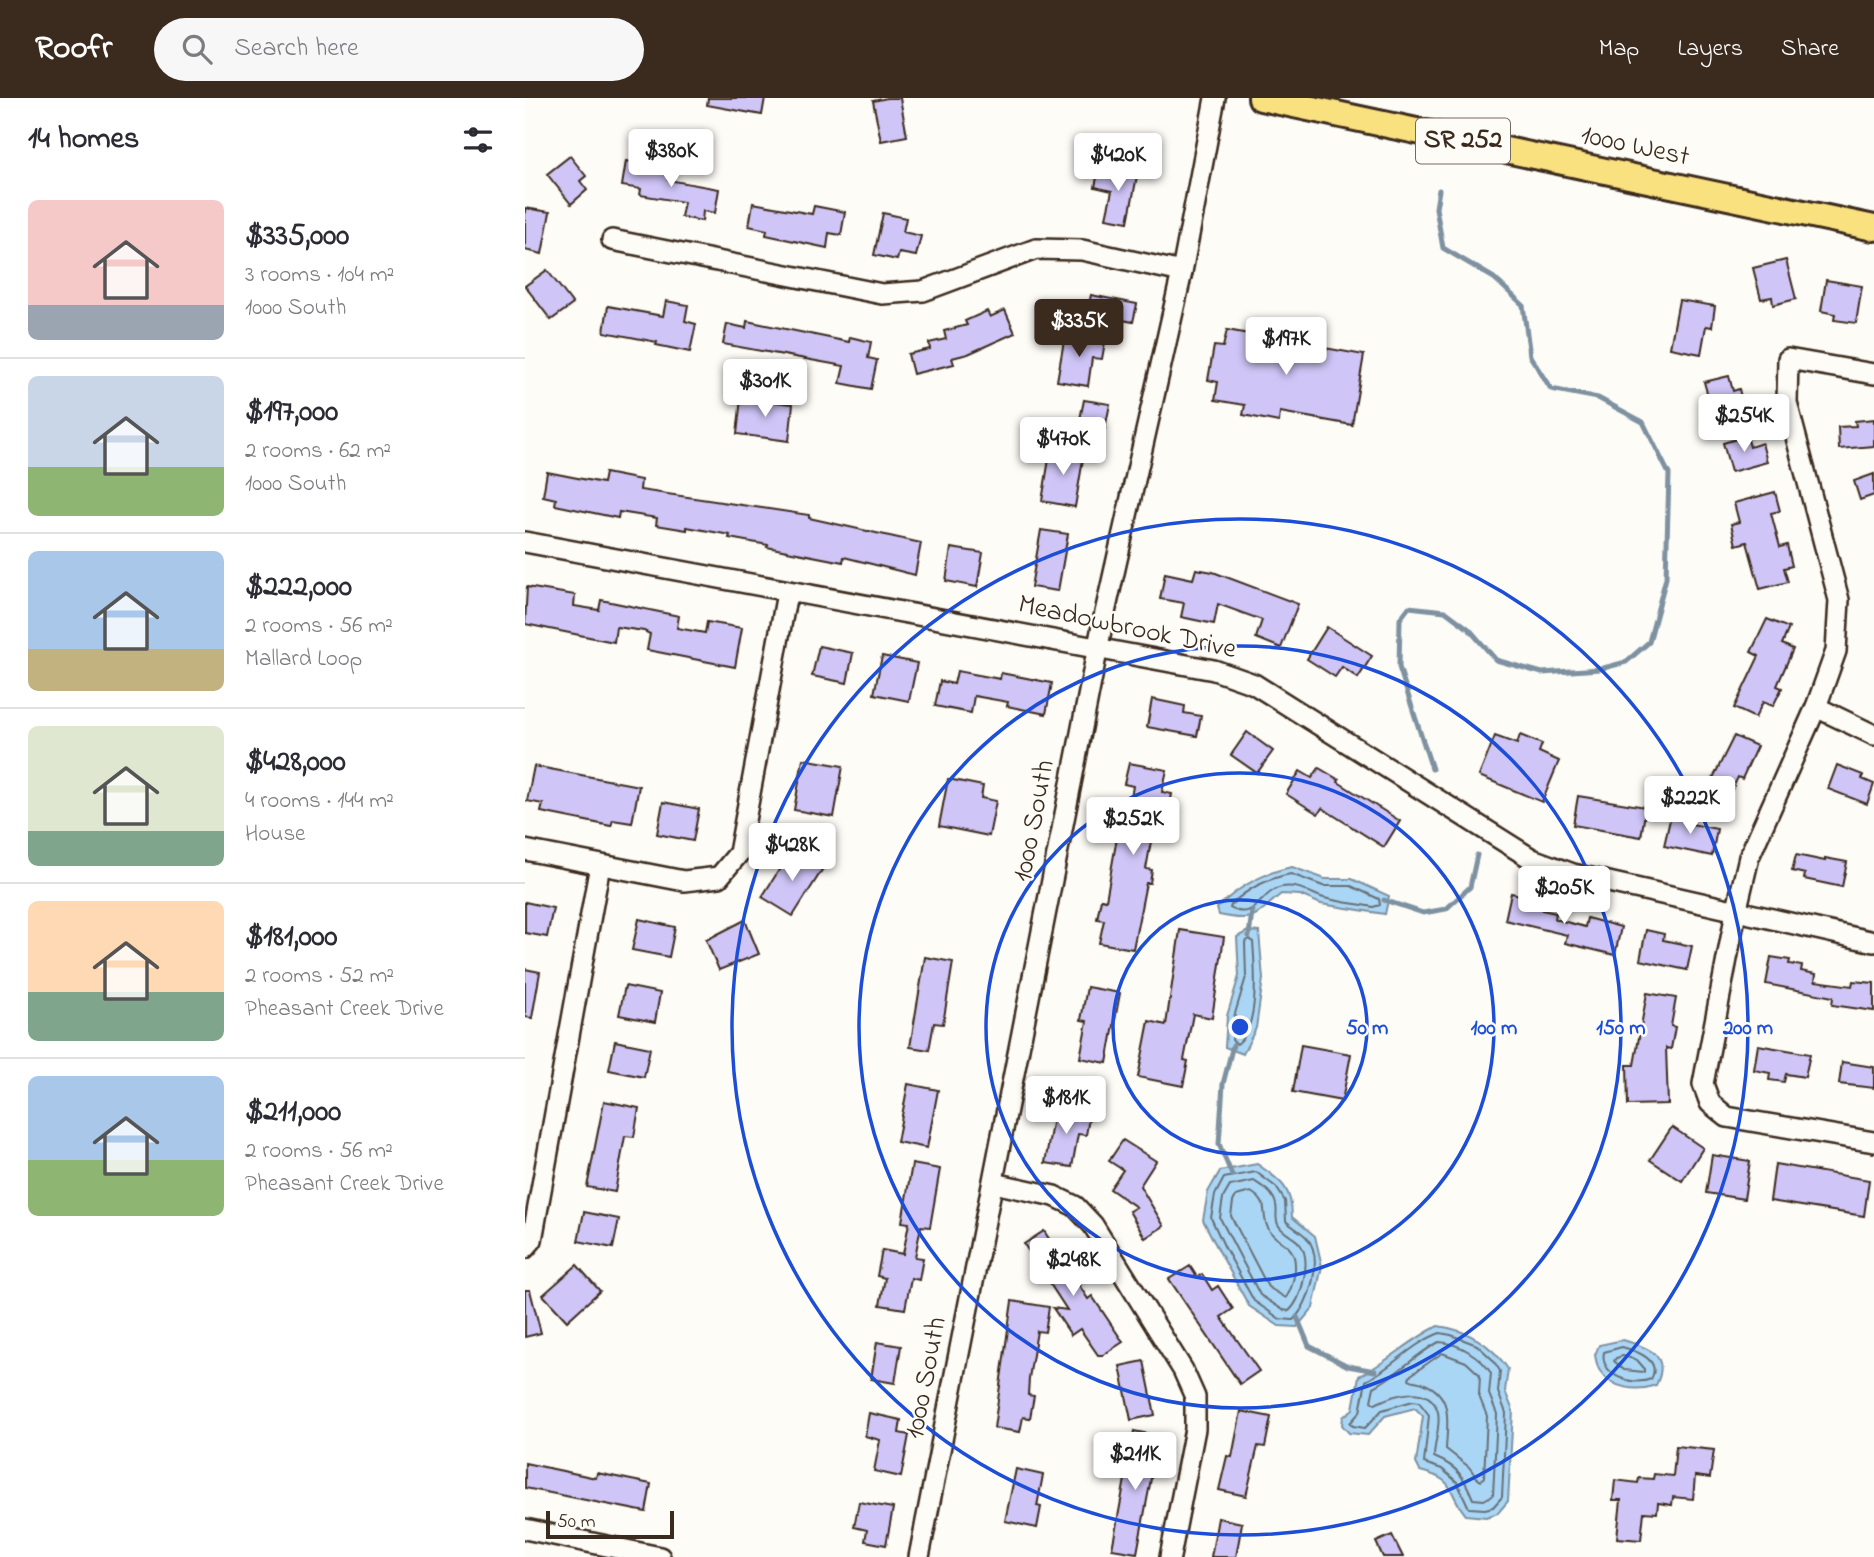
<!DOCTYPE html>
<meta charset="utf-8">
<style>
:root{--surface:#fff;--page:#f7f7f7;--text:#2b2b33;--muted:#7c7c81;--line:#e1e1e2;--accent:#3b2a1e}
body{margin:0;font-family:"Indie Flower",sans-serif;background:var(--page);color:var(--text);height:100vh;display:flex;flex-direction:column;font-size:26px;white-space:nowrap}
*{box-sizing:border-box;margin:0}
p{font-size:23px;color:var(--muted)}
.icon{flex:none;width:38px;height:38px;fill:none;stroke:currentColor;stroke-width:2;stroke-linecap:round;stroke-linejoin:round}
.map{position:relative;flex:1;overflow:hidden}
.drawer{display:flex;flex-direction:column;background:var(--surface);width:525px}
.drawer>*{flex:none}
.scale{position:absolute;left:21px;bottom:18px;width:128px;box-sizing:border-box;padding-left:7px;border:4px solid #3b2a1e;border-top:0;font-size:19px;line-height:24px;white-space:nowrap;color:#3b2a1e;-webkit-text-stroke:5px #fdfcf7;paint-order:stroke}
.price{position:absolute;translate:-50% -60px;padding:0 16px;border-radius:7px;background:#fff;color:#222;font-size:23px;line-height:46px;filter:drop-shadow(0 2px 4px #0008)}
.price::after{content:'';position:absolute;left:50%;top:42px;width:21px;height:16px;margin-left:-10px;background:inherit;clip-path:polygon(0 0,100% 0,50% 100%)}
.price.selected{background:var(--accent);color:#fff}
ul{padding:0;list-style:none}
li{display:flex;align-items:center;gap:21px;height:175px;padding:0 28px}
li+li{border-top:2px solid var(--line)}
li span{display:grid;place-items:center;flex:none;width:196px;height:140px;border-radius:10px;color:#555}
li>.icon{margin-inline-start:auto}
span .icon{width:84px;height:84px;fill:#fffc;stroke-width:1}
li b{font-size:30px}
h2{display:flex;justify-content:space-between;align-items:center;height:84px;padding:0 28px;font-size:30px}
header{display:flex;align-items:center;gap:42px;box-sizing:border-box;height:98px;padding:0 35px;background:var(--accent);color:#fff}
header strong{font-size:33px}
nav{display:flex;gap:38px;margin-inline-start:auto;font-size:24px}
.search{width:490px;height:63px;background:var(--page);display:flex;align-items:center;gap:18px;box-sizing:border-box;padding:0 24px;border-radius:38px;color:var(--muted);font-size:26px}
main{display:flex;flex:1;min-height:0}
.map>svg:first-child{display:block}
.water{fill:#aad6f6;stroke:#7e91a0;stroke-width:2}
.lines{fill:none;stroke-linecap:round;stroke-linejoin:round}
.shore{stroke:#676f74;stroke-width:2}
.stream{stroke:#7e91a0;stroke-width:5}
.building{fill:#cfc5f7;stroke:#3b2a1e;stroke-width:2}
.minor-casing{stroke:#3b2a1e;stroke-width:24}
.major-casing{stroke:#3b2a1e;stroke-width:30}
.minor{stroke:#fdfcf7;stroke-width:19}
.major{stroke:#fae180;stroke-width:24}
.ring{fill:none;stroke:#1d4ed8;stroke-width:3.5}
.labels{text-anchor:middle;dominant-baseline:central;stroke-width:5;stroke-linejoin:round;paint-order:stroke}
.shield{fill:#fdfcf7;stroke:#75695f;stroke-width:2}
.shield-label{font-size:26px;font-weight:bold;fill:#3b2a1e}
.street-label{font-size:28px;fill:#3b2a1e;stroke:#fdfcf7}
.centre{fill:#1d4ed8;stroke:#fdfcf7;stroke-width:3.5}
.ring-label{font-size:21px;text-anchor:middle;font-weight:bold;fill:#1d4ed8;stroke:#fdfcf7;stroke-width:5;stroke-linejoin:round;paint-order:stroke}
</style>
<header>
<strong>Roofr</strong>
<div class="search"><svg class="icon" aria-label="search" viewBox="0 0 24 24"><circle cx="10" cy="10" r="6"/><path d="M15 15l6 6"/></svg>Search here</div>
<nav><a>Map</a><a>Layers</a><a>Share</a></nav>
</header>
<main>
<section class="drawer">
<h2>14 homes<svg class="icon" aria-label="filters" viewBox="0 0 24 24"><path d="M4 7h16M4 17h16"/><circle cx="9" cy="7" r="2"/><circle cx="15" cy="17" r="2"/></svg></h2>
<ul>
<li><span style="background:linear-gradient(#f6c9c9 75%,#9aa5b1 0)"><svg class="icon" aria-label="home" viewBox="0 0 24 24"><path d="M3 11l9-7 9 7M6 9v11h12V9"/></svg></span><div><b>$335,000</b><p>3 rooms · 104 m²</p><p>1000 South</p></div></li>
<li><span style="background:linear-gradient(#c9d6e8 65%,#8fb573 0)"><svg class="icon" aria-label="home" viewBox="0 0 24 24"><path d="M3 11l9-7 9 7M6 9v11h12V9"/></svg></span><div><b>$197,000</b><p>2 rooms · 62 m²</p><p>1000 South</p></div></li>
<li><span style="background:linear-gradient(#a9c7e8 70%,#c2b280 0)"><svg class="icon" aria-label="home" viewBox="0 0 24 24"><path d="M3 11l9-7 9 7M6 9v11h12V9"/></svg></span><div><b>$222,000</b><p>2 rooms · 56 m²</p><p>Mallard Loop</p></div></li>
<li><span style="background:linear-gradient(#dfe7d0 75%,#7fa58c 0)"><svg class="icon" aria-label="home" viewBox="0 0 24 24"><path d="M3 11l9-7 9 7M6 9v11h12V9"/></svg></span><div><b>$428,000</b><p>4 rooms · 144 m²</p><p>House</p></div></li>
<li><span style="background:linear-gradient(#ffd9b3 65%,#7fa58c 0)"><svg class="icon" aria-label="home" viewBox="0 0 24 24"><path d="M3 11l9-7 9 7M6 9v11h12V9"/></svg></span><div><b>$181,000</b><p>2 rooms · 52 m²</p><p>Pheasant Creek Drive</p></div></li>
<li><span style="background:linear-gradient(#a9c7e8 60%,#8fb573 0)"><svg class="icon" aria-label="home" viewBox="0 0 24 24"><path d="M3 11l9-7 9 7M6 9v11h12V9"/></svg></span><div><b>$211,000</b><p>2 rooms · 56 m²</p><p>Pheasant Creek Drive</p></div></li>
</ul>
</section>
<div class="map">
<svg width="1349" height="1459" viewBox="0 0 1349 1459">
<rect width="100%" height="100%" fill="#fdfcf7"/>
<filter id="ink" filterUnits="userSpaceOnUse"><feTurbulence type="fractalNoise" baseFrequency=".0143" numOctaves="2"/><feDisplacementMap in="SourceGraphic" scale="14" xChannelSelector="R" yChannelSelector="G"/><feConvolveMatrix kernelMatrix="1 2 1 2 8 2 1 2 1" color-interpolation-filters="sRGB"/></filter>
<g filter="url(#ink)">
<g class="water">
<path d="M767,769L800,781H827L864,798L860,816L796,806L775,797L756,796C729,818 731,825 694,817L692,810C713,789 737,775 767,769Z"/>
<polygon points="723,833 734,834 738,881 731,930 718,956 700,949 702,918 714,878 712,839"/>
<path d="M732,1066C755,1082 767,1089 767,1119L790,1138L797,1168L788,1210L772,1229L754,1228L724,1208L694,1153L678,1122L683,1094L695,1073Z"/>
<path d="M913,1228C943,1232 966,1246 983,1271L980,1293L988,1313L983,1403L973,1415L961,1419L941,1417C921,1393 933,1382 895,1373L891,1365L898,1318L890,1310L860,1318L843,1337L824,1335L817,1327L818,1319L828,1311L834,1278C863,1264 885,1242 913,1228Z"/>
<path d="M1098,1242C1123,1249 1146,1257 1131,1287C1112,1294 1087,1291 1075,1273C1072,1269 1071,1262 1070,1257L1074,1247Z"/>
</g>
<g class="lines">
<g class="shore">
<path d="M766,776L798,788H826L854,801L855,807L848,809C832,806 814,804 799,800C784,795 773,786 757,789C736,792 732,824 705,810L706,807C721,791 744,780 766,776Z"/>
<path d="M725,841L728,844C730,870 735,929 712,946L707,942L709,919L721,879L720,844Z"/>
<path d="M731,1074L751,1089L760,1103L761,1123C767,1129 777,1134 782,1140C799,1160 785,1206 768,1222L755,1221L729,1203L700,1150L686,1120L690,1097L699,1080Z"/>
<path d="M729,1083C738,1089 749,1095 751,1107C753,1114 749,1121 754,1128C759,1136 770,1139 775,1146C787,1162 777,1201 764,1213L758,1212L735,1197L695,1120L698,1100L705,1088Z"/>
<path d="M726,1094C747,1107 734,1115 744,1132C749,1141 760,1144 765,1151C775,1163 768,1189 761,1200L743,1189L706,1118L708,1104L711,1098Z"/>
<path d="M915,1235L926,1237L952,1247L968,1262L975,1273L973,1294L981,1315L977,1399L968,1409L960,1411L944,1410L932,1384L917,1371L899,1365L904,1317L894,1304L888,1303L857,1312L840,1330L828,1328L825,1325L835,1314L841,1283C867,1269 888,1245 915,1235Z"/>
<path d="M914,1244C934,1245 955,1258 966,1275L964,1296L972,1316L968,1397L959,1402L948,1401C938,1377 933,1369 909,1359C909,1345 916,1328 913,1314C905,1284 868,1297 850,1306L846,1303L849,1289C872,1277 891,1256 914,1244Z"/>
<path d="M1097,1249C1112,1253 1137,1262 1126,1281C1107,1289 1074,1277 1079,1254Z"/>
<path d="M917,1255L941,1264L955,1277L954,1298L962,1318L959,1379L956,1383L953,1381L944,1369L921,1351C922,1327 929,1298 900,1286C895,1283 889,1284 884,1281L886,1277Z"/>
<polygon points="1098,1258 1112,1262 1119,1270 1119,1274 1099,1272 1089,1263 1091,1260"/>
</g>
<g class="stream">
<polyline points="907,671 874,569 875,521 884,509 920,513 944,531 971,562 1017,575 1075,571 1101,564 1124,544 1141,480 1144,376 1118,324 1073,300 1026,291 1005,258 998,207 969,180 918,150 911,110 914,92"/>
<polyline points="859,802 898,815 921,811 945,789 952,757"/>
<polyline points="724,838 727,813"/>
<polyline points="707,1077 694,1046 698,986 708,947"/>
<polyline points="772,1219 784,1248 823,1268 850,1273"/>
</g>
</g>
<g class="building">
<polygon points="183,0 240,0 237,17 182,7"/>
<polygon points="362,0 375,0 382,38 356,43 348,3"/>
<polygon points="45,58 61,78 55,83 62,92 46,106 22,76"/>
<polygon points="101,63 145,71 143,82 194,91 190,115 178,113 177,123 156,119 159,104 115,97 116,91 97,88"/>
<polygon points="574,70 612,78 603,124 581,120 587,93 570,89"/>
<polygon points="228,105 287,116 289,108 320,114 316,137 304,135 302,150 241,137 242,132 224,128"/>
<polygon points="0,110 25,114 17,156 0,152"/>
<polygon points="358,115 381,120 378,134 396,138 391,158 374,155 372,162 349,157"/>
<polygon points="1261,162 1271,201 1248,207 1247,199 1236,201 1228,170"/>
<polygon points="22,172 48,206 26,222 0,188"/>
<polygon points="1301,182 1337,188 1331,225 1309,222 1310,216 1296,213"/>
<polygon points="566,197 612,206 608,224 562,215"/>
<polygon points="1154,202 1190,208 1187,229 1181,228 1176,256 1145,250"/>
<polygon points="141,203 163,207 160,223 171,226 165,254 131,247 132,244 79,234 83,208 138,218"/>
<polygon points="480,212 490,235 443,256 427,260 429,266 388,276 383,256 405,251 404,245 421,241 419,233 442,227 440,223 462,213 465,219"/>
<polygon points="222,223 324,244 325,239 346,244 343,260 352,262 346,291 315,285 319,268 198,246 202,226 221,230"/>
<polygon points="736,229 774,235 772,245 839,257 827,327 755,314 754,324 718,317 720,307 690,302 693,284 683,282 689,248 698,249 702,232 735,238"/>
<polygon points="540,237 580,244 577,261 567,260 563,288 532,283"/>
<polygon points="1204,278 1208,293 1214,291 1219,311 1189,319 1179,284"/>
<polygon points="216,300 268,306 264,343 212,336"/>
<polygon points="559,302 585,306 580,331 554,326"/>
<polygon points="1349,321 1349,348 1314,351 1313,329 1331,328 1330,323"/>
<polygon points="1222,338 1225,349 1237,345 1242,364 1206,374 1198,345"/>
<polygon points="526,349 559,355 550,409 517,403"/>
<polygon points="22,374 78,385 80,375 116,382 115,392 284,417 284,420 396,445 390,477 319,459 318,464 242,449 243,447 204,440 205,437 162,429 162,432 131,427 132,420 94,414 93,420 30,407 31,401 18,398"/>
<polygon points="1349,376 1349,397 1335,402 1329,383"/>
<polygon points="1250,394 1255,413 1246,415 1255,449 1262,447 1267,468 1259,470 1263,484 1235,491 1222,444 1211,447 1206,426 1214,424 1209,405"/>
<polygon points="516,432 543,436 533,493 506,489"/>
<polygon points="426,450 458,455 452,489 421,483"/>
<polygon points="671,471 688,474 773,506 756,550 731,540 737,522 693,506 689,526 656,519 659,505 635,501 640,475 668,481"/>
<polygon points="2,489 50,497 49,508 74,512 76,502 154,518 152,530 180,535 182,524 217,530 210,569 122,552 125,536 119,533 91,529 89,544 0,526"/>
<polygon points="1242,521 1264,530 1257,546 1268,551 1252,588 1257,590 1248,608 1238,604 1230,620 1209,610 1234,558 1226,554"/>
<polygon points="802,529 847,558 833,580 817,569 810,579 782,561"/>
<polygon points="294,548 328,555 322,585 287,578"/>
<polygon points="357,558 392,565 384,603 349,596"/>
<polygon points="432,573 475,581 476,575 527,585 521,616 482,608 483,604 449,598 446,615 410,608 415,583 429,586"/>
<polygon points="627,601 660,608 659,615 676,618 672,638 622,629"/>
<polygon points="722,634 748,653 732,675 706,657"/>
<polygon points="995,637 1017,646 1014,654 1034,663 1017,704 954,678 970,638 992,646"/>
<polygon points="1209,638 1232,648 1217,681 1213,679 1205,696 1185,686"/>
<polygon points="278,661 318,668 309,719 269,712"/>
<polygon points="604,665 642,672 637,694 647,696 644,712 632,710 621,771 627,772 625,785 621,785 608,851 574,845 579,822 572,821 576,801 581,802 594,728 601,729 608,688 599,686"/>
<polygon points="1312,667 1338,677 1337,681 1349,686 1342,706 1303,691"/>
<polygon points="9,668 114,688 107,725 88,722 86,728 16,714 18,706 2,703"/>
<polygon points="794,670 814,682 813,684 875,723 859,749 797,710 793,716 761,696 775,673 787,680"/>
<polygon points="423,681 458,688 456,700 471,703 464,738 414,728"/>
<polygon points="1053,698 1121,709 1116,739 1048,727"/>
<polygon points="138,704 174,711 168,743 132,736"/>
<polygon points="1146,717 1166,721 1166,726 1192,731 1187,758 1139,748"/>
<polygon points="266,753 297,772 268,818 237,799"/>
<polygon points="1271,757 1300,763 1300,760 1322,764 1317,789 1279,781 1280,776 1267,773"/>
<polygon points="986,795 1005,799 1004,804 1018,807 1017,812 1031,815 1030,821 1060,829 1062,820 1096,829 1090,857 1040,845 1042,837 980,822"/>
<polygon points="0,804 28,810 22,839 0,835"/>
<polygon points="114,821 150,829 144,859 107,852"/>
<polygon points="220,822 234,856 194,872 181,842"/>
<polygon points="655,832 699,839 687,920 668,916 659,962 663,963 658,988 613,979 624,923 641,927"/>
<polygon points="1121,832 1139,836 1138,842 1167,848 1162,872 1115,862"/>
<polygon points="400,859 428,864 418,926 409,925 404,952 385,949"/>
<polygon points="1246,859 1265,862 1264,866 1277,868 1276,873 1291,876 1290,883 1327,888 1328,883 1349,885 1349,913 1307,907 1308,899 1241,886"/>
<polygon points="0,871 15,874 7,920 0,919"/>
<polygon points="100,888 135,895 130,924 94,917"/>
<polygon points="562,889 595,895 582,965 555,960 562,923 556,922"/>
<polygon points="1122,895 1151,900 1146,928 1150,929 1146,951 1141,950 1143,1006 1103,1007 1102,967 1109,967"/>
<polygon points="90,943 125,950 119,979 84,972"/>
<polygon points="776,947 826,956 817,1003 768,994"/>
<polygon points="1233,947 1285,956 1280,979 1261,976 1259,984 1244,982 1245,975 1229,972"/>
<polygon points="1317,964 1349,969 1349,990 1314,986"/>
<polygon points="383,986 413,992 402,1050 372,1044"/>
<polygon points="79,1003 114,1010 109,1039 100,1038 90,1094 62,1089"/>
<polygon points="530,1009 565,1015 561,1037 553,1036 547,1069 520,1065"/>
<polygon points="1147,1029 1178,1050 1157,1083 1125,1062"/>
<polygon points="598,1042 631,1063 615,1088 639,1128 620,1140 604,1113 611,1109 585,1091 598,1072 584,1063"/>
<polygon points="1187,1057 1225,1063 1219,1101 1181,1095"/>
<polygon points="387,1066 415,1071 405,1129 396,1128 390,1159 398,1160 394,1182 386,1180 380,1211 355,1207 360,1180 352,1178 357,1152 378,1156 384,1125 377,1124"/>
<polygon points="1250,1066 1344,1082 1339,1118 1245,1103"/>
<polygon points="59,1114 94,1121 88,1150 53,1143"/>
<polygon points="519,1133 563,1201 567,1198 598,1244 578,1257 573,1257 555,1231 546,1237 528,1210 542,1212 499,1146"/>
<polygon points="52,1167 75,1193 42,1223 18,1197"/>
<polygon points="665,1168 672,1179 677,1176 687,1192 693,1188 708,1211 696,1219 734,1273 715,1286 644,1181"/>
<polygon points="0,1192 5,1192 16,1235 0,1239"/>
<polygon points="487,1203 524,1209 520,1234 512,1233 504,1280 503,1297 509,1298 505,1320 498,1319 495,1334 469,1330"/>
<polygon points="352,1244 376,1248 370,1285 346,1281"/>
<polygon points="619,1263 630,1317 606,1322 595,1268"/>
<polygon points="716,1313 746,1319 740,1349 733,1348 721,1398 694,1392 702,1358 707,1359"/>
<polygon points="344,1315 376,1322 374,1335 384,1337 376,1379 349,1373 355,1342 340,1338"/>
<polygon points="609,1333 634,1338 612,1455 587,1451"/>
<polygon points="1151,1348 1189,1352 1185,1380 1170,1378 1168,1401 1148,1399 1147,1407 1133,1405 1132,1415 1119,1414 1116,1442 1092,1440 1096,1402 1088,1402 1090,1382 1113,1385 1114,1380 1128,1381 1129,1376 1148,1378"/>
<polygon points="0,1365 71,1380 72,1375 126,1386 121,1414 0,1390"/>
<polygon points="491,1371 518,1377 512,1408 516,1409 512,1430 480,1423"/>
<polygon points="334,1404 368,1410 361,1447 340,1443 342,1432 329,1429"/>
<polygon points="693,1420 717,1425 711,1459 686,1459"/>
<polygon points="867,1437 878,1459 858,1459 851,1444"/>
</g>
<g class="lines">
<g class="minor-casing">
<g id="minor">
<polyline points="87,142 357,196 398,193 511,151 557,152 657,174"/>
<polyline points="1349,276 1263,261 1262,305 1314,502 1311,553 1291,609 1224,759 1211,814 1178,986 1185,1005 1202,1019 1349,1044"/>
<polyline points="0,444 689,572 729,586 1007,761 1048,776 1349,844"/>
<polyline points="1291,609 1349,637"/>
<polyline points="0,752 159,783 194,779 214,755 262,495"/>
<polyline points="469,1085 529,1098 550,1108 568,1127 658,1272 670,1299 670,1331 645,1459"/>
<polyline points="0,1150 7,1142 75,767"/>
<polyline points="0,1431 135,1459"/>
<polyline points="394,1459 577,528 657,174 690,0"/>
</g>
</g>
<g class="major-casing">
<polyline id="major" points="736,0 1349,130"/>
</g>
<use href="#minor" class="minor"/>
<use href="#major" class="major"/>
</g>
</g>
<g class="ring">
<circle cx="715" cy="929" r="127"/>
<circle cx="715" cy="929" r="254"/>
<circle cx="715" cy="929" r="381"/>
<circle cx="715" cy="929" r="508"/>
</g>
<g class="labels">
<rect class="shield" x="891" y="20.5" width="94" height="45" rx="5"/>
<g class="shield-label">
<text x="938" y="43">SR 252</text>
</g>
<g class="street-label">
<text transform="translate(1110 49) rotate(12)">1000 West</text>
<text transform="translate(602 530) rotate(12)">Meadowbrook Drive</text>
<text transform="translate(510 723) rotate(-79)">1000 South</text>
<text transform="translate(402 1280) rotate(-79)">1000 South</text>
</g>
</g>
<circle cx="715" cy="929" r="10" class="centre"/>
<g class="ring-label">
<text x="842" y="936">50 m</text>
<text x="969" y="936">100 m</text>
<text x="1096" y="936">150 m</text>
<text x="1223" y="936">200 m</text>
</g>
</svg>
<div class="scale">50 m</div>
<b class="price" style="left:146px;top:91px">$380K</b>
<b class="price" style="left:593px;top:95px">$420K</b>
<b class="price selected" style="left:554px;top:261px">$335K</b>
<b class="price" style="left:761px;top:279px">$197K</b>
<b class="price" style="left:240px;top:321px">$301K</b>
<b class="price" style="left:1219px;top:356px">$254K</b>
<b class="price" style="left:538px;top:379px">$470K</b>
<b class="price" style="left:1165px;top:738px">$222K</b>
<b class="price" style="left:608px;top:759px">$252K</b>
<b class="price" style="left:267px;top:785px">$428K</b>
<b class="price" style="left:1039px;top:828px">$205K</b>
<b class="price" style="left:541px;top:1038px">$181K</b>
<b class="price" style="left:548px;top:1200px">$248K</b>
<b class="price" style="left:610px;top:1394px">$211K</b>
</div>
</main>
